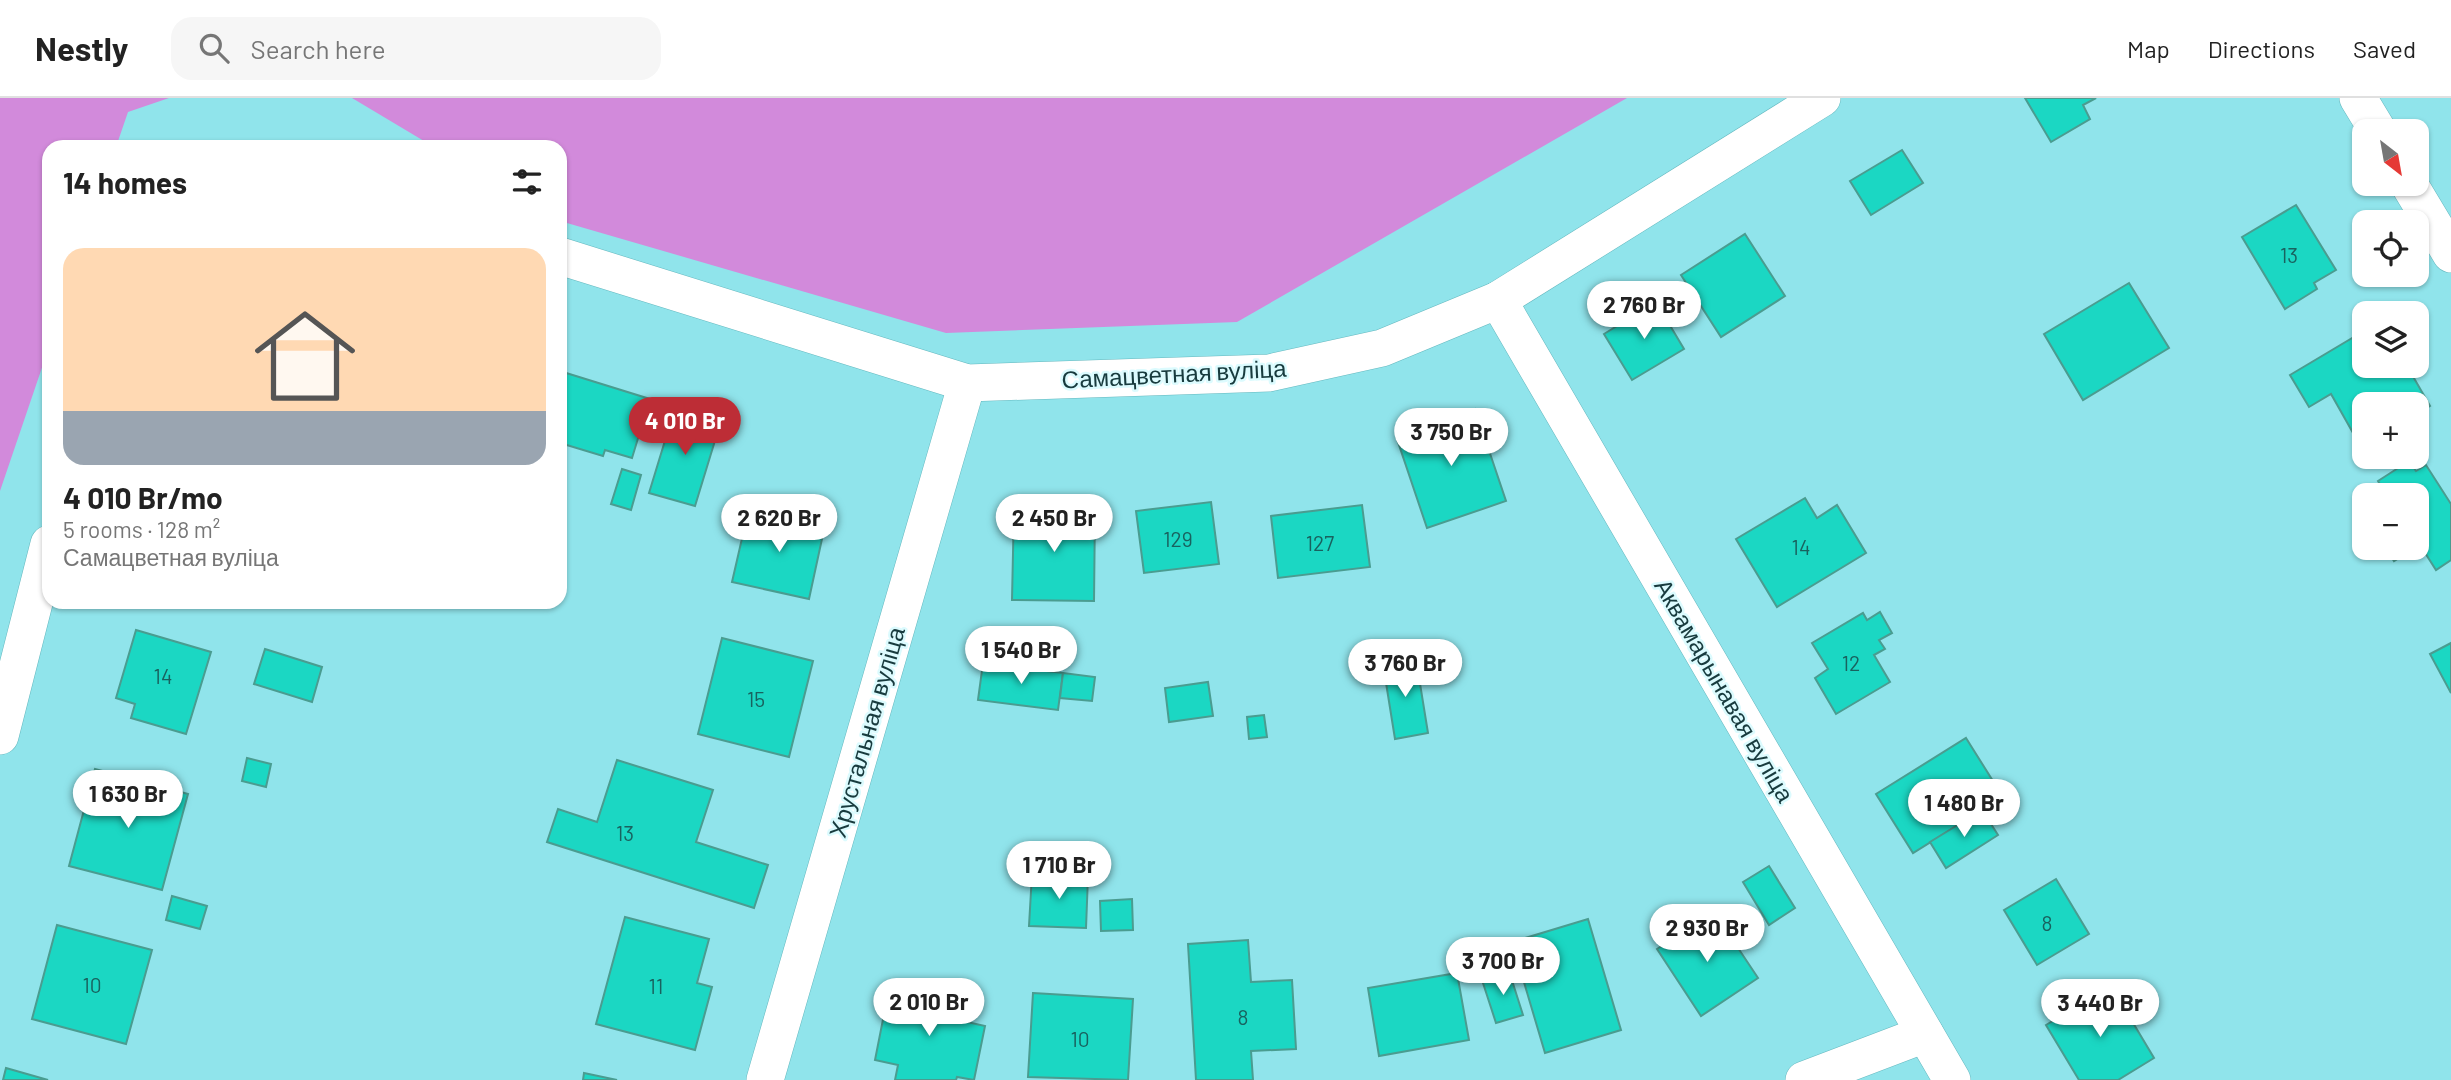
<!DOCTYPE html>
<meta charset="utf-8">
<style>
:root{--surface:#fff;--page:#f6f6f6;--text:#222;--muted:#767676;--line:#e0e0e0;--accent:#bd2d36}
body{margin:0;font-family:Barlow,sans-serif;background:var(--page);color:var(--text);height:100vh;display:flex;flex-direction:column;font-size:26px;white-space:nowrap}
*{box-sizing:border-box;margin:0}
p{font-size:23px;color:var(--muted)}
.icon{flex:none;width:38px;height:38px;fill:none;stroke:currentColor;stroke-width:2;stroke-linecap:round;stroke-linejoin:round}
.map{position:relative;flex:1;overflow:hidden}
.sheet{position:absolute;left:42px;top:42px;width:525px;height:469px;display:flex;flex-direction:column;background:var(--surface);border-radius:21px;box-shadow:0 2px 5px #0004}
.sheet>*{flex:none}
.needle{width:46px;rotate:149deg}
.tools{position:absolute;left:2352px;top:21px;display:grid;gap:14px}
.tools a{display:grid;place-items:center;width:77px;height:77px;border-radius:14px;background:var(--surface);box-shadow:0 2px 5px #0004;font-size:35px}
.price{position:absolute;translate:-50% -60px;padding:0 16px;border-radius:24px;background:#fff;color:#222;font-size:23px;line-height:46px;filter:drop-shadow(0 2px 4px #0008)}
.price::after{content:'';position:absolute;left:50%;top:42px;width:21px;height:16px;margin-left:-10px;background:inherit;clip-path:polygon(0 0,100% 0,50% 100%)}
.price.current{background:var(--accent);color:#fff}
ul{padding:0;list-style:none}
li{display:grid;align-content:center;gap:14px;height:371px;padding:0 21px}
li+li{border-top:2px solid var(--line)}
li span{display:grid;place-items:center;height:217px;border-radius:21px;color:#555}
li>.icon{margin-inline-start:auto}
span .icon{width:126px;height:126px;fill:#fffc;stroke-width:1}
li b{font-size:30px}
h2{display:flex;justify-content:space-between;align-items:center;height:84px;padding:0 21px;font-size:30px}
header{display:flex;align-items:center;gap:42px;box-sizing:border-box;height:98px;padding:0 35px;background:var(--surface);border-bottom:2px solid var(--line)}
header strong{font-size:33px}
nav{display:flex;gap:38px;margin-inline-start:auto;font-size:24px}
.search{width:490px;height:63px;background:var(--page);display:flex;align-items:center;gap:18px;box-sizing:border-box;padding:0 24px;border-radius:21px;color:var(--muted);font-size:26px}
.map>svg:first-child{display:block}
.green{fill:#d28adb}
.building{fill:#1bd7c3;stroke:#4a9c90;stroke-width:2}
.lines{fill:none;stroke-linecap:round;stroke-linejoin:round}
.minor-casing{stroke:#64b8bf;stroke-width:38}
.minor{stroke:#fff;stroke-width:37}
.labels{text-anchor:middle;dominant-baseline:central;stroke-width:5;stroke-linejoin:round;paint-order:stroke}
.number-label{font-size:21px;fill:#19625f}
.street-label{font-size:24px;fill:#183b3e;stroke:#dcfbfe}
</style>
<header>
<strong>Nestly</strong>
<div class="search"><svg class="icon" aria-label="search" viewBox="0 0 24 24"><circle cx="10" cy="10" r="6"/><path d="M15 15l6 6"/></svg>Search here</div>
<nav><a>Map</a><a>Directions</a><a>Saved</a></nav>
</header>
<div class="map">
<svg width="2451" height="982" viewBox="0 0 2451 982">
<rect width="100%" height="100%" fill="#90e4eb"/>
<g class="green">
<polygon points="0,0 169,0 128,14 116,49 49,49 49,249 0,393"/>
<polygon points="352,0 1627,0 1237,224 946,235 560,123 560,49 434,49"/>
</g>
<g class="building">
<polygon points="2025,0 2096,0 2083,7 2090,21 2051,44"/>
<polygon points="1902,52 1923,85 1871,117 1850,83"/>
<polygon points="2296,107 2336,172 2314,185 2317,191 2285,211 2242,139"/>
<polygon points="1745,136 1785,198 1721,239 1681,177"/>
<polygon points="2129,185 2169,250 2083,302 2044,236"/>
<polygon points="1656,204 1684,251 1632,282 1604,236"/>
<polygon points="2364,233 2364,268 2407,268 2430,308 2417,316 2417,306 2364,306 2364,347 2361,349 2331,296 2309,309 2290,277"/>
<polygon points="563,274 650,301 632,360 605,352 603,358 560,345 560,284"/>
<polygon points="675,310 721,323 695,408 649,395"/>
<polygon points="1475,311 1506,403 1427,430 1396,338"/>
<polygon points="2409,363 2416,373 2426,367 2451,406 2451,462 2436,472 2420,447 2417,449 2417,397 2377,397 2384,393 2378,383"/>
<polygon points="622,371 641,377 631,412 611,406"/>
<polygon points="1805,400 1817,420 1837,407 1866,455 1777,509 1736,441"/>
<polygon points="1211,404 1219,466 1144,475 1136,413"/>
<polygon points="1362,407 1370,469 1278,480 1271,418"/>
<polygon points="1014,408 1095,410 1094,503 1012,502"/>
<polygon points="749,410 825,427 809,501 732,484"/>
<polygon points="2386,450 2415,450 2394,463"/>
<polygon points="1880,514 1892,535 1879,542 1885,551 1874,557 1890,584 1836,616 1815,580 1828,571 1812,545 1863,515 1867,522"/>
<polygon points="136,532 211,554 186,636 131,620 135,606 116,600"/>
<polygon points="722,540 813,563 789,659 698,636"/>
<polygon points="2451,545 2451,595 2430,556"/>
<polygon points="265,551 322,569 312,604 254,586"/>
<polygon points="1416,561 1428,635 1395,641 1383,566"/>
<polygon points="983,565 1063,575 1058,612 978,602"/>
<polygon points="1063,575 1095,579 1092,603 1060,600"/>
<polygon points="1208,584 1213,618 1169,624 1165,590"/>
<polygon points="1264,617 1267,639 1249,641 1247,619"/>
<polygon points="1966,640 2003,699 1913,755 1876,696"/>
<polygon points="247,660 271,666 266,689 242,683"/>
<polygon points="617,662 713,692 696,744 768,767 754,810 547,744 558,711 597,724"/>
<polygon points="95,671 188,696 162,792 69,768"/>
<polygon points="1982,712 1998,737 1946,770 1930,744"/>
<polygon points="1769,768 1795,810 1769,827 1743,784"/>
<polygon points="1032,776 1088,778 1086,830 1029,828"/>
<polygon points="2056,781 2089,836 2037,867 2004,812"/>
<polygon points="172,798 207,808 200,831 166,822"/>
<polygon points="1132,801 1133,832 1101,833 1100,803"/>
<polygon points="1714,814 1758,880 1701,918 1657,851"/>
<polygon points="625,819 709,841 697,885 712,889 695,952 596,926"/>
<polygon points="1588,821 1621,932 1545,955 1512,844"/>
<polygon points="57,827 152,852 126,946 32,921"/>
<polygon points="1248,842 1251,884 1292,882 1296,951 1251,953 1253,982 1196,982 1188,846"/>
<polygon points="1509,873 1523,917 1496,925 1482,882"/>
<polygon points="1457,875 1469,942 1379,958 1368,890"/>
<polygon points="2111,888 2154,960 2118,982 2079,982 2046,927"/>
<polygon points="889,891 971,905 967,924 985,928 974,982 957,979 956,982 895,982 898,967 875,962"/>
<polygon points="1033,895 1133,901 1128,982 1028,979"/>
<polygon points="6,970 48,982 3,982"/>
<polygon points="584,975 617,982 583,982"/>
</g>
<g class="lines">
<g class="minor-casing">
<g id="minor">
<polyline points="2358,0 2378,33"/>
<polyline points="2409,86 2451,156"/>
<polyline points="560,158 967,285 1269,275 1382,250 1498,202 1822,0"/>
<polyline points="1498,202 1952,982"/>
<polyline points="0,638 49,446"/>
<polyline points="765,982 967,285"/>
<polyline points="1804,982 1925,936"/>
</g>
</g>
<use href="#minor" class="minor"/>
</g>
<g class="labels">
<g class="number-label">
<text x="2289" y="156">13</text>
<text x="1178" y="440">129</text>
<text x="1320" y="444">127</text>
<text x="1801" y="448">14</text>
<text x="1851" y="564">12</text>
<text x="163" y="577">14</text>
<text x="756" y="600">15</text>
<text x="625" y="734">13</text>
<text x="2047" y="824">8</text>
<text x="92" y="886">10</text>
<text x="656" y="887">11</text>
<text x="1243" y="918">8</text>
<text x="1080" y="940">10</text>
</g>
<g class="street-label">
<text transform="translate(1174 275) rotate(-3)">Самацветная вуліца</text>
<text transform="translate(1725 592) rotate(60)">Аквамарынавая вуліца</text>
<text transform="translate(866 634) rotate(-74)">Хрустальная вуліца</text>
</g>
</g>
</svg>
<div class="tools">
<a><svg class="needle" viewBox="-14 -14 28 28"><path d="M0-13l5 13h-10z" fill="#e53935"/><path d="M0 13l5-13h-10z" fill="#767676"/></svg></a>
<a><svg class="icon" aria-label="locate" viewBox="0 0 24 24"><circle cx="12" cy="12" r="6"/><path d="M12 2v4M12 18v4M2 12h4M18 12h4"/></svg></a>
<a><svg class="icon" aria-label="layers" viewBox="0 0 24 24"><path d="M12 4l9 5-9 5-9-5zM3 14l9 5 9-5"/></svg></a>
<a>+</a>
<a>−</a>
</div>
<b class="price" style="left:1644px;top:243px">2 760 Br</b>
<b class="price current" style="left:685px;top:359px">4 010 Br</b>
<b class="price" style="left:1451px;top:370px">3 750 Br</b>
<b class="price" style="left:779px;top:456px">2 620 Br</b>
<b class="price" style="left:1054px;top:456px">2 450 Br</b>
<b class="price" style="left:1021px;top:588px">1 540 Br</b>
<b class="price" style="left:1405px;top:601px">3 760 Br</b>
<b class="price" style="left:128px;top:732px">1 630 Br</b>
<b class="price" style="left:1964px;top:741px">1 480 Br</b>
<b class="price" style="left:1059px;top:803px">1 710 Br</b>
<b class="price" style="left:1707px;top:866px">2 930 Br</b>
<b class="price" style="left:1503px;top:899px">3 700 Br</b>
<b class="price" style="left:929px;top:940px">2 010 Br</b>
<b class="price" style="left:2100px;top:941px">3 440 Br</b>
<section class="sheet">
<h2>14 homes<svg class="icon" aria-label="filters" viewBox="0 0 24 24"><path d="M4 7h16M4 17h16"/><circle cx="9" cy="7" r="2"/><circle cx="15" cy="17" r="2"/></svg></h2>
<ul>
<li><span style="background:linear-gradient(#ffd9b3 75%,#9aa5b1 0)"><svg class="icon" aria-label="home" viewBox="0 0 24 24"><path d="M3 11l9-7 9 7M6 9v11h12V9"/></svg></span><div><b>4 010 Br/mo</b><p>5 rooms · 128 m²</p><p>Самацветная вуліца</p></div></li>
</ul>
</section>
</div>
